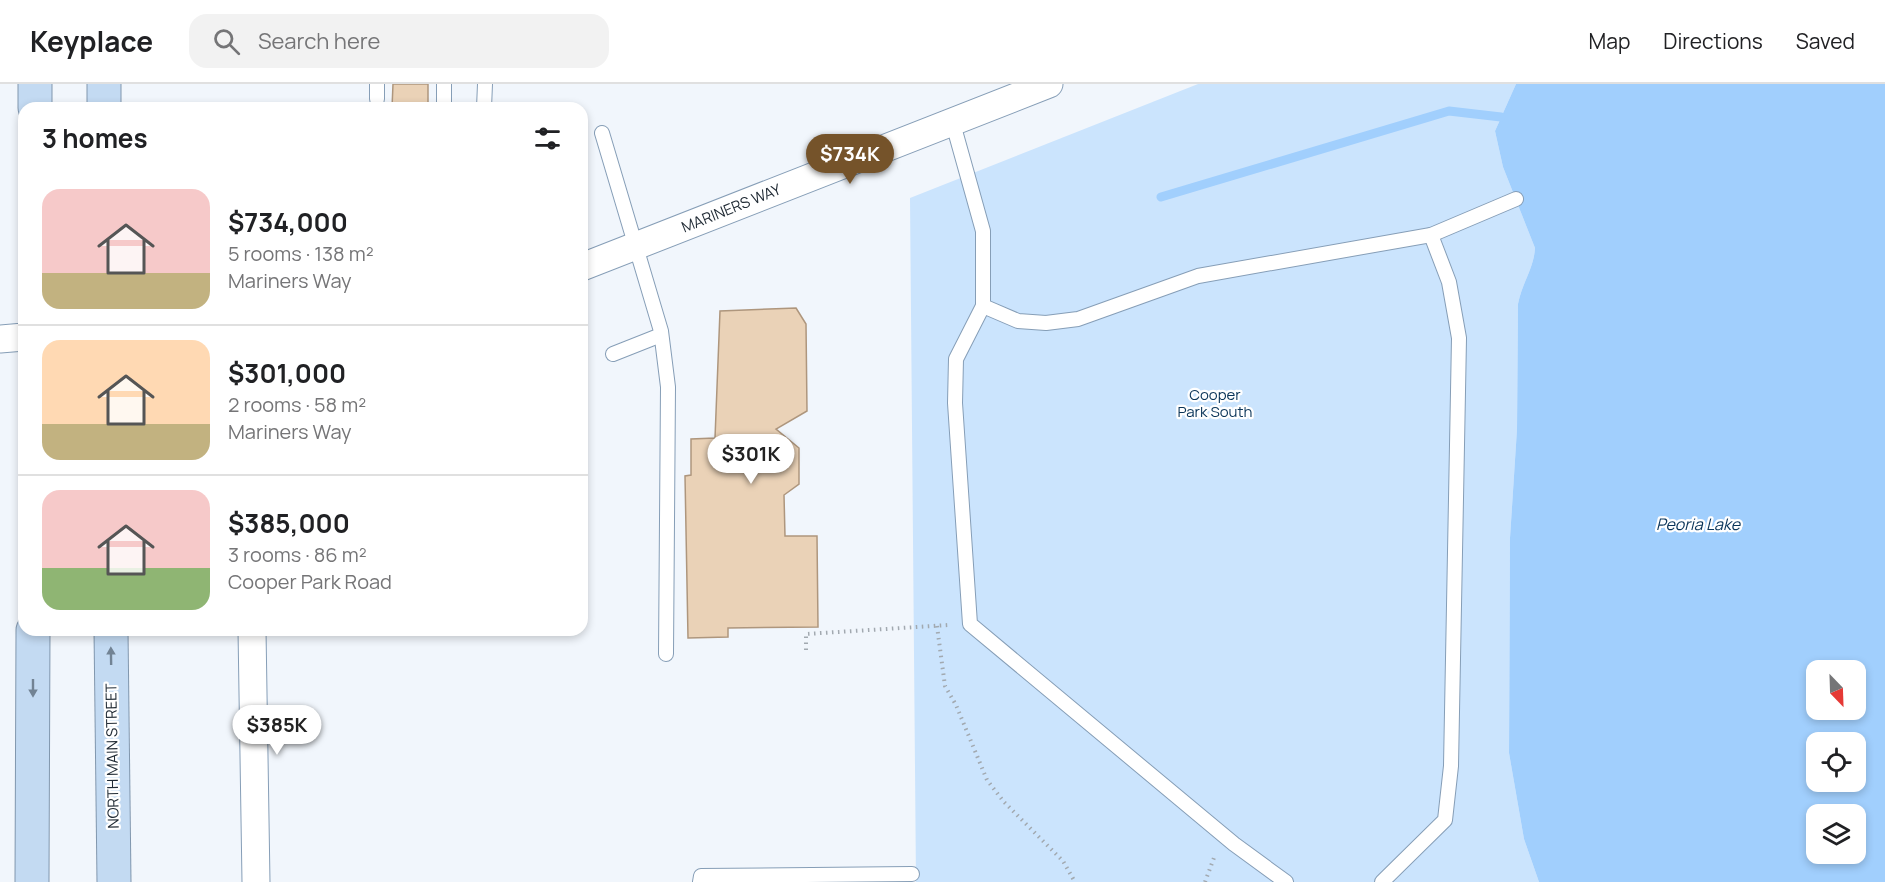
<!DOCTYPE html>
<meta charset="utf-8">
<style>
:root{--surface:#fff;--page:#f2f2f2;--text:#202124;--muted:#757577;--line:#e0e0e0;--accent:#75532a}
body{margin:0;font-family:Manrope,sans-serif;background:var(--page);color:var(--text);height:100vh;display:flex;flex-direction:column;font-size:22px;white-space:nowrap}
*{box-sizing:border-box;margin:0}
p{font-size:20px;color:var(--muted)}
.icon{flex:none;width:33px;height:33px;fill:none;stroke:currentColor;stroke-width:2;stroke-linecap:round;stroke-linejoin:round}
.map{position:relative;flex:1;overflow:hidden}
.details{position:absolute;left:18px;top:18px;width:570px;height:534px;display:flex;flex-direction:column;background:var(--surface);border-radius:18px;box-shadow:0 3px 9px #0003}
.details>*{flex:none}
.needle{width:39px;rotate:157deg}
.buttons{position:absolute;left:1806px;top:576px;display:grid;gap:12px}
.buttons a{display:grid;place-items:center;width:60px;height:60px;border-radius:12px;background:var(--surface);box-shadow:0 3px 9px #0003;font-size:30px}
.price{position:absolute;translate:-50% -51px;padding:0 14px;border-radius:21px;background:#fff;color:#222;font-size:20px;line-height:39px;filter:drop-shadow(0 2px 3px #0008)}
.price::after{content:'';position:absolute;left:50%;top:36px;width:18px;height:14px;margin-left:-9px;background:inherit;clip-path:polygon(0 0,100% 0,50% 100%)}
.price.current{background:var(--accent);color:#fff}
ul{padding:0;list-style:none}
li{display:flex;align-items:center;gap:18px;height:150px;padding:0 24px}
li+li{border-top:2px solid var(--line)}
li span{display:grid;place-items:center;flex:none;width:168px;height:120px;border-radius:18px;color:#555}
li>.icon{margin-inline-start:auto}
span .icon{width:72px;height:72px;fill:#fffc;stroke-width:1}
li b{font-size:26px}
h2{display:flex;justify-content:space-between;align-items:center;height:72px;padding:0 24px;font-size:26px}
header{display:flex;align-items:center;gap:36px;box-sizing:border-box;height:84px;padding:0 30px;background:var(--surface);border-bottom:2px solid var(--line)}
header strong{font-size:28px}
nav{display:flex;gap:33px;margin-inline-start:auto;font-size:21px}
.search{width:420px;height:54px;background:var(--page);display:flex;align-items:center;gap:15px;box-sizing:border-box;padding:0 21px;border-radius:18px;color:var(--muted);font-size:22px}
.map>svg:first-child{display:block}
.green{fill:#cbe4fd}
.water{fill:#a1cffd;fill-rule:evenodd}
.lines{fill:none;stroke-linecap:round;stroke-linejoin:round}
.stream{stroke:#a1cffd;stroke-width:9}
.building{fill:#ead2b7;stroke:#ae967d;stroke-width:1.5}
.service-casing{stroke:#869eb7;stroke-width:16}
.minor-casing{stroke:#869eb7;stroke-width:29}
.trunk-casing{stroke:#8197ae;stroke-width:35}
.path{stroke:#a2a9b0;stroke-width:4;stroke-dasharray:1.5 4.5;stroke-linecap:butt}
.service{stroke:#fff;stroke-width:14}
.minor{stroke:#fff;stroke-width:27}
.trunk{stroke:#c3daf2;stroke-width:33}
.oneway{fill:#728394}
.labels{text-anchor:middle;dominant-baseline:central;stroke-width:4.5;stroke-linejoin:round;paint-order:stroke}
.street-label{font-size:15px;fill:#222c36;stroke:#fff}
.park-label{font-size:15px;fill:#093458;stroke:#fff}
.water-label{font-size:16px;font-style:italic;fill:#093459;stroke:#fff}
</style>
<header>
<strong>Keyplace</strong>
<div class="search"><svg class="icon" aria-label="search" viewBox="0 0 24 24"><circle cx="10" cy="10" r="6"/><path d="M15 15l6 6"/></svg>Search here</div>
<nav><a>Map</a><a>Directions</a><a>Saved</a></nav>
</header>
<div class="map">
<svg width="1885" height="798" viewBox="0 0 1885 798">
<rect width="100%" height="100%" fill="#f1f6fc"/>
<path class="green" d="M1198,0H1516L1495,47L1503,83L1535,164C1534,184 1522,199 1518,220L1517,345L1510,454L1509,669L1524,755L1539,798H916L910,114Z"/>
<path class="water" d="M1516,0H1885V798H1539L1524,755L1509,669L1510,454L1517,345L1518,220C1522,199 1534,184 1535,164L1503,83L1495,47ZM1816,586H1856V626H1816ZM1816,658H1856V698H1816ZM1816,730H1856V770H1816Z"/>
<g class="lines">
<polyline class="stream" points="1161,113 1449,27 1501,33"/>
</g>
<g class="building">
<polygon points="393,0 428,0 428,24 392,24"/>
<polygon points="796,224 806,240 807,327 776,345 799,364 799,400 784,411 785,452 817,452 818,543 728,544 728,553 688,554 685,392 691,391 691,355 715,354 720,227"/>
</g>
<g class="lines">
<g class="service-casing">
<g id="service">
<polyline points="377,0 377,15"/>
<polyline points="444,18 444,0"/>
<polyline points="484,24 485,0"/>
<polyline points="952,36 983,147 983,222 956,275 955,319 970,540 1234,760 1286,798"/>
<polyline points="602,49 661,247 668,303 666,570"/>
<polyline points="983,222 1018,237 1046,239 1078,235 1198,192 1431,151 1516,115"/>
<polyline points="613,270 661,251"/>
<polyline points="700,798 701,792 912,790"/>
<polyline points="1382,798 1445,736 1451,682 1459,254 1449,198 1431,151"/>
</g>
</g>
<g class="minor-casing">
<g id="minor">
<polyline points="582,183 1049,0"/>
<polyline points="0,255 24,253"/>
<polyline points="252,546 256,798"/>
</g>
</g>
<g class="trunk-casing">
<g id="trunk">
<polyline points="104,0 104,24"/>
<polyline points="35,24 35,0"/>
<polyline points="111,546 114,798"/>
<polyline points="32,798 33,546"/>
</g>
</g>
<g class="path">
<polyline points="565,24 573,18"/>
<polyline points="937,542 945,602 956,621 987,696 1004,718 1063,777 1075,798"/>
<polyline points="806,566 806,550 949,541"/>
<polyline points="1205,798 1215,771"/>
</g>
<use href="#service" class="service"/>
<use href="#minor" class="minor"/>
<use href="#trunk" class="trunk"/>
</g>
<defs><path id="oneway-solid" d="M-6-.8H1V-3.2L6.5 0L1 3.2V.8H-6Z" transform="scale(1.5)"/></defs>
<g class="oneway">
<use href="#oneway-solid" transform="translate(111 572) rotate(-91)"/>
<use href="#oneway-solid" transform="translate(33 604) rotate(90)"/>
</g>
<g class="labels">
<g class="street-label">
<text transform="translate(731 124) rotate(-22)">MARINERS WAY</text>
<text transform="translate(112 672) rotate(-91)">NORTH MAIN STREET</text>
</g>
<g class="park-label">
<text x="1215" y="310">Cooper<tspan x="1215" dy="17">Park South</tspan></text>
</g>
<g class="water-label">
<text x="1698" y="440">Peoria Lake</text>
</g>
</g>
</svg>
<div class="buttons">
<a><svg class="needle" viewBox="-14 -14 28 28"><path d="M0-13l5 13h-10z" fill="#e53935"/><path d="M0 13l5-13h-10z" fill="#757577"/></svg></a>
<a><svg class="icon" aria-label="locate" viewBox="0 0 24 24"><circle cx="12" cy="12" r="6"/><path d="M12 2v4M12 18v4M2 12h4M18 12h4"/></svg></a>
<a><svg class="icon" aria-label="layers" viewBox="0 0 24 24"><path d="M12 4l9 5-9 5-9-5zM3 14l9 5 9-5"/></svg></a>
</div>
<b class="price current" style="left:850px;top:101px">$734K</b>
<b class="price" style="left:751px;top:401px">$301K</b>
<b class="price" style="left:277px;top:672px">$385K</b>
<section class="details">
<h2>3 homes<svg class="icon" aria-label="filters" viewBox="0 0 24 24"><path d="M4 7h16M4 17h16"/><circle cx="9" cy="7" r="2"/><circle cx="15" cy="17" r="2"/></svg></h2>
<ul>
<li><span style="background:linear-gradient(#f6c9c9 70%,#c2b280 0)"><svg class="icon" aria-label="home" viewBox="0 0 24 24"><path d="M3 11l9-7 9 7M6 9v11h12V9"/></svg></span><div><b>$734,000</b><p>5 rooms · 138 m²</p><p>Mariners Way</p></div></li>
<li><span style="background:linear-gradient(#ffd9b3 70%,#c2b280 0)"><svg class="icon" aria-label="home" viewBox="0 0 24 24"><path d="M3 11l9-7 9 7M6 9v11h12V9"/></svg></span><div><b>$301,000</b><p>2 rooms · 58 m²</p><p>Mariners Way</p></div></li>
<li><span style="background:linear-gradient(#f6c9c9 65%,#8fb573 0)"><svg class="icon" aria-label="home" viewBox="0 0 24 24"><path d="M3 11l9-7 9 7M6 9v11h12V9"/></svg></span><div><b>$385,000</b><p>3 rooms · 86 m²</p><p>Cooper Park Road</p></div></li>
</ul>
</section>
</div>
